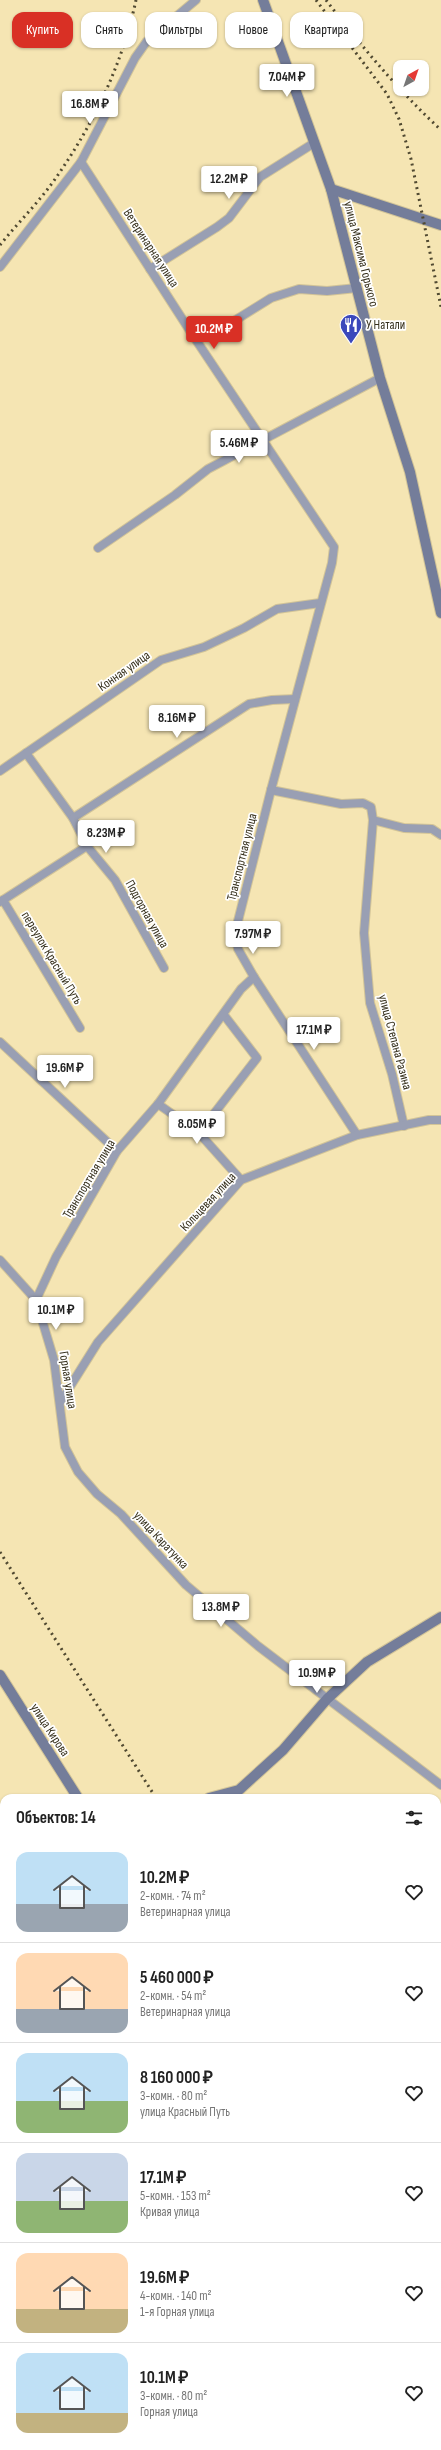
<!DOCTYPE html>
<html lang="ru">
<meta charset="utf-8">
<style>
:root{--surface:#fff;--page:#f2f2f2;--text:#222;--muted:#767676;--line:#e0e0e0;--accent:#d93025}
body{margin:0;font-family:"Sofia Sans Condensed",sans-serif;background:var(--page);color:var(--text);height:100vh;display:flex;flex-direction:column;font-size:15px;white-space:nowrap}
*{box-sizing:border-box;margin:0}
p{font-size:13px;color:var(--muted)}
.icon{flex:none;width:22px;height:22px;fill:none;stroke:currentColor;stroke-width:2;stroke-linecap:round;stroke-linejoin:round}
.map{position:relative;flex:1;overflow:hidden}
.side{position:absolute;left:0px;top:1794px;width:441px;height:656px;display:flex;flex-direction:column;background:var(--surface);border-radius:12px 12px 0 0;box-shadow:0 1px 3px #0004}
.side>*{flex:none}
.top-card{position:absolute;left:12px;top:12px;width:417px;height:36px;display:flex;gap:8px}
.needle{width:26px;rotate:40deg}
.tools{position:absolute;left:393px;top:60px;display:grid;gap:8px}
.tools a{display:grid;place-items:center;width:36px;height:36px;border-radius:8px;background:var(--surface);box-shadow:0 1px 3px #0004;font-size:20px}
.price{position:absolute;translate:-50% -34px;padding:0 9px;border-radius:4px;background:#fff;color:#222;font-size:13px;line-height:26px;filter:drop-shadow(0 1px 2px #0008)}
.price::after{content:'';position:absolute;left:50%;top:24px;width:12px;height:9px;margin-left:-6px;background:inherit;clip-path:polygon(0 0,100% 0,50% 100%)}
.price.active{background:var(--accent);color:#fff}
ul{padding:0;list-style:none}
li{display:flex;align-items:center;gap:12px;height:100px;padding:0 16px}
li+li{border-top:1px solid var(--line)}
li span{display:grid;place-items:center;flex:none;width:112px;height:80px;border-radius:12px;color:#555}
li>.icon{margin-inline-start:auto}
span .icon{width:48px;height:48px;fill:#fffc;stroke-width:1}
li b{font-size:17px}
h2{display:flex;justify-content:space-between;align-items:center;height:48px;padding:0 16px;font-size:17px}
.pill{padding:0 14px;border-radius:12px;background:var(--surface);box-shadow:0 1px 3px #0004;font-size:14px;line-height:36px}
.pill.active{background:var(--accent);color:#fff}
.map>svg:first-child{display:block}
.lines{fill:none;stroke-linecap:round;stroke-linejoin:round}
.street-casing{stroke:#d2c498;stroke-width:10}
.secondary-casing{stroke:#d2c498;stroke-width:12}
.street{stroke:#999fb3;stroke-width:8}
.secondary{stroke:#747d9a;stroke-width:10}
.rail{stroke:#504931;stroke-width:3;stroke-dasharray:2 4;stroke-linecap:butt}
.labels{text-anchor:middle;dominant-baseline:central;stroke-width:3.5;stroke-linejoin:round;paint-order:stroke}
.street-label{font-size:13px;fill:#352f1b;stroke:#fff}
.poi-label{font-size:13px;fill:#352f1b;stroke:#fff;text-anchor:start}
</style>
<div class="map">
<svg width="441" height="2450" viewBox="0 0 441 2450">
<rect width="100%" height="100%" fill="#f5e5b3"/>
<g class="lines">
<g class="street-casing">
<g id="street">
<polyline points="0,267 81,162 135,58 147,41 196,0"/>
<polyline points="150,269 217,227 229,218 260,177 314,143"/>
<polyline points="192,334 234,321 271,298 299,289 327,291 357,288"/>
<polyline points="98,548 175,495 208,469 380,378"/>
<polyline points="26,753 73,818 87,846 115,880 164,968"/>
<polyline points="0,771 161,660 204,647 244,628 277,609 320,603"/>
<polyline points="271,790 341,804 363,803 371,807 373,820 404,828 432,829 441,835"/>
<polyline points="73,818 249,704 272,700 295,699"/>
<polyline points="373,820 364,933 370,1003 392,1074 404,1126"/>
<polyline points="3,900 80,1028"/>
<polyline points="0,902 87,846"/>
<polyline points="254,977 357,1135"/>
<polyline points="0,1042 117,1151"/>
<polyline points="158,1104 199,1133 241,1180"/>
<polyline points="199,1133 257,1058 224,1015"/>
<polyline points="0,1260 36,1300 54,1360 65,1447 78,1472 97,1494 121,1514 186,1585 258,1646 441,1785"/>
<polyline points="36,1300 56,1257 117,1151 158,1104 241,989 254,977 238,949 235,933 271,790 332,563 334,547 192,334 81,162"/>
<polyline points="61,1401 98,1342 241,1180 357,1135 429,1120 441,1120"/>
<polyline points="437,1965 441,1964"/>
</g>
</g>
<g class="secondary-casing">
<g id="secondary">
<polyline points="263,0 331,189 380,378 410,472 441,613"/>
<polyline points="331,189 441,225"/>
<polyline points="0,1675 78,1798"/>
<polyline points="209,1798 239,1790 283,1750 327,1699 367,1662 441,1617"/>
</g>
</g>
<use href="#street" class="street"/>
<use href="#secondary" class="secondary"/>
<g class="rail">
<polyline points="316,0 387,94 399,119 411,159 441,307"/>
<path d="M326,0C362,47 398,90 441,130"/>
<path d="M0,245C17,224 37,204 53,182C92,127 122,66 136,0"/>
<polyline points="0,1552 156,1798"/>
<polyline points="437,2235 441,2241"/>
<polyline points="437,2392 441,2398"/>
</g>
</g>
<defs>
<g id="restaurant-pin" transform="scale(1.15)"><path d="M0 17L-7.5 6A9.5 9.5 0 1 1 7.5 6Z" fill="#3b48bb" stroke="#fff"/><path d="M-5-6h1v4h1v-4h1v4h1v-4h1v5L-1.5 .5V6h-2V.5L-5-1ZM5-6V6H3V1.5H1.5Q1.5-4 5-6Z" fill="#fff"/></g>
</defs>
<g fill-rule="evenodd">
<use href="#restaurant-pin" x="351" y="325"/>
</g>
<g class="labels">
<g class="street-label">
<text transform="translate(151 248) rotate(57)">Ветеринарная улица</text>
<text transform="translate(361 254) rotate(76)">улица Максима Горького</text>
<text transform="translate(124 671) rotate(-35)">Конная улица</text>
<text transform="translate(242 857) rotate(-76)">Транспортная улица</text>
<text transform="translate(147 914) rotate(61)">Подгорная улица</text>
<text transform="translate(52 958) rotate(59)">переулок Красный Путь</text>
<text transform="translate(395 1042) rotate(75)">улица Степана Разина</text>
<text transform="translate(89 1179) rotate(-59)">Транспортная улица</text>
<text transform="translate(208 1202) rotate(-47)">Кольцевая улица</text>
<text transform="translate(68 1380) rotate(81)">Горная улица</text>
<text transform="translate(161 1540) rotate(47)">улица Каратунка</text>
<text transform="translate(50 1730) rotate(57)">улица Кирова</text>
</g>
<g class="poi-label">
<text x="366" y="325">У Натали</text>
</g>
</g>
</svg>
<div class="tools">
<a><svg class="needle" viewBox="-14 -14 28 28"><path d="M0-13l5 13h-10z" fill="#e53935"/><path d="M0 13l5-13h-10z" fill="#767676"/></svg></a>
</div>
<b class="price" style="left:287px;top:98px">7.04M ₽</b>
<b class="price" style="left:90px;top:125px">16.8M ₽</b>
<b class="price" style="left:229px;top:200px">12.2M ₽</b>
<b class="price active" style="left:214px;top:350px">10.2M ₽</b>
<b class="price" style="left:239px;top:464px">5.46M ₽</b>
<b class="price" style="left:177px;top:739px">8.16M ₽</b>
<b class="price" style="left:106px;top:854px">8.23M ₽</b>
<b class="price" style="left:253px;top:955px">7.97M ₽</b>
<b class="price" style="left:314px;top:1051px">17.1M ₽</b>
<b class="price" style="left:65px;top:1089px">19.6M ₽</b>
<b class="price" style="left:197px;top:1145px">8.05M ₽</b>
<b class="price" style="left:56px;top:1331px">10.1M ₽</b>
<b class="price" style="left:221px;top:1628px">13.8M ₽</b>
<b class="price" style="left:317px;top:1694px">10.9M ₽</b>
<div class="top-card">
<a class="pill active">Купить</a>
<a class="pill">Снять</a>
<a class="pill">Фильтры</a>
<a class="pill">Новое</a>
<a class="pill">Квартира</a>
</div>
<section class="side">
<h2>Объектов: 14<svg class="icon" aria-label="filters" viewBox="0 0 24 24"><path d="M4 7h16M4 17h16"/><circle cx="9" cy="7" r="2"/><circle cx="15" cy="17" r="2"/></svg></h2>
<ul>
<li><span style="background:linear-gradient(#bfe0f5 65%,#9aa5b1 0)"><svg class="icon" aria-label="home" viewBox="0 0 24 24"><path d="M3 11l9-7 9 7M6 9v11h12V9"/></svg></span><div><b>10.2M ₽</b><p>2-комн. · 74 m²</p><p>Ветеринарная улица</p></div><svg class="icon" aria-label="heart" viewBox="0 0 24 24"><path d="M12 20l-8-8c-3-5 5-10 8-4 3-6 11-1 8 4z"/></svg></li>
<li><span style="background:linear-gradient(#ffd9b3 70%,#9aa5b1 0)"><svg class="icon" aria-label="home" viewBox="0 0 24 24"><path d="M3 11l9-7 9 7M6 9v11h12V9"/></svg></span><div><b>5 460 000 ₽</b><p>2-комн. · 54 m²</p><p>Ветеринарная улица</p></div><svg class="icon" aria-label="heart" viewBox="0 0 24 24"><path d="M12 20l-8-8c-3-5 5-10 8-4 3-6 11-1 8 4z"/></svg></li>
<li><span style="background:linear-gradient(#bfe0f5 60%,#8fb573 0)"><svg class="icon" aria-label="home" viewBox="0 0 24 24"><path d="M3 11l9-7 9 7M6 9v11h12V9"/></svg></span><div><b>8 160 000 ₽</b><p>3-комн. · 80 m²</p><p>улица Красный Путь</p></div><svg class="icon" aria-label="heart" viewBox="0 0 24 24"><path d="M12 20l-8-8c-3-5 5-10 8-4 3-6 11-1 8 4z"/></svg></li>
<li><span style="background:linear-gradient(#c9d6e8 60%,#8fb573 0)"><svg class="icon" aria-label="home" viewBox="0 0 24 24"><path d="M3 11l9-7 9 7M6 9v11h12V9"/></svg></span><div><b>17.1M ₽</b><p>5-комн. · 153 m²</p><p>Кривая улица</p></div><svg class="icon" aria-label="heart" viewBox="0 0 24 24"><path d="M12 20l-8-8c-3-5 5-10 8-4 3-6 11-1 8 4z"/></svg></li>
<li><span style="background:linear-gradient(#ffd9b3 70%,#c2b280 0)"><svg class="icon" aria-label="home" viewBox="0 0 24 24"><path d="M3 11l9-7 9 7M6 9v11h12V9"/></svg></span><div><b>19.6M ₽</b><p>4-комн. · 140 m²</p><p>1-я Горная улица</p></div><svg class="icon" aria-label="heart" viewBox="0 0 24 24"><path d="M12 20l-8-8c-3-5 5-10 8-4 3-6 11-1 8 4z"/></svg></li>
<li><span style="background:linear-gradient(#bfe0f5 75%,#c2b280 0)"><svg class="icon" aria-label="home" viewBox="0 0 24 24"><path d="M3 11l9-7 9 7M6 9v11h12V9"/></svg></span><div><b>10.1M ₽</b><p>3-комн. · 80 m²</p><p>Горная улица</p></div><svg class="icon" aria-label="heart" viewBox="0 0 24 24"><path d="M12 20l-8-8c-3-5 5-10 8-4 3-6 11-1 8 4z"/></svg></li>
</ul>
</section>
</div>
